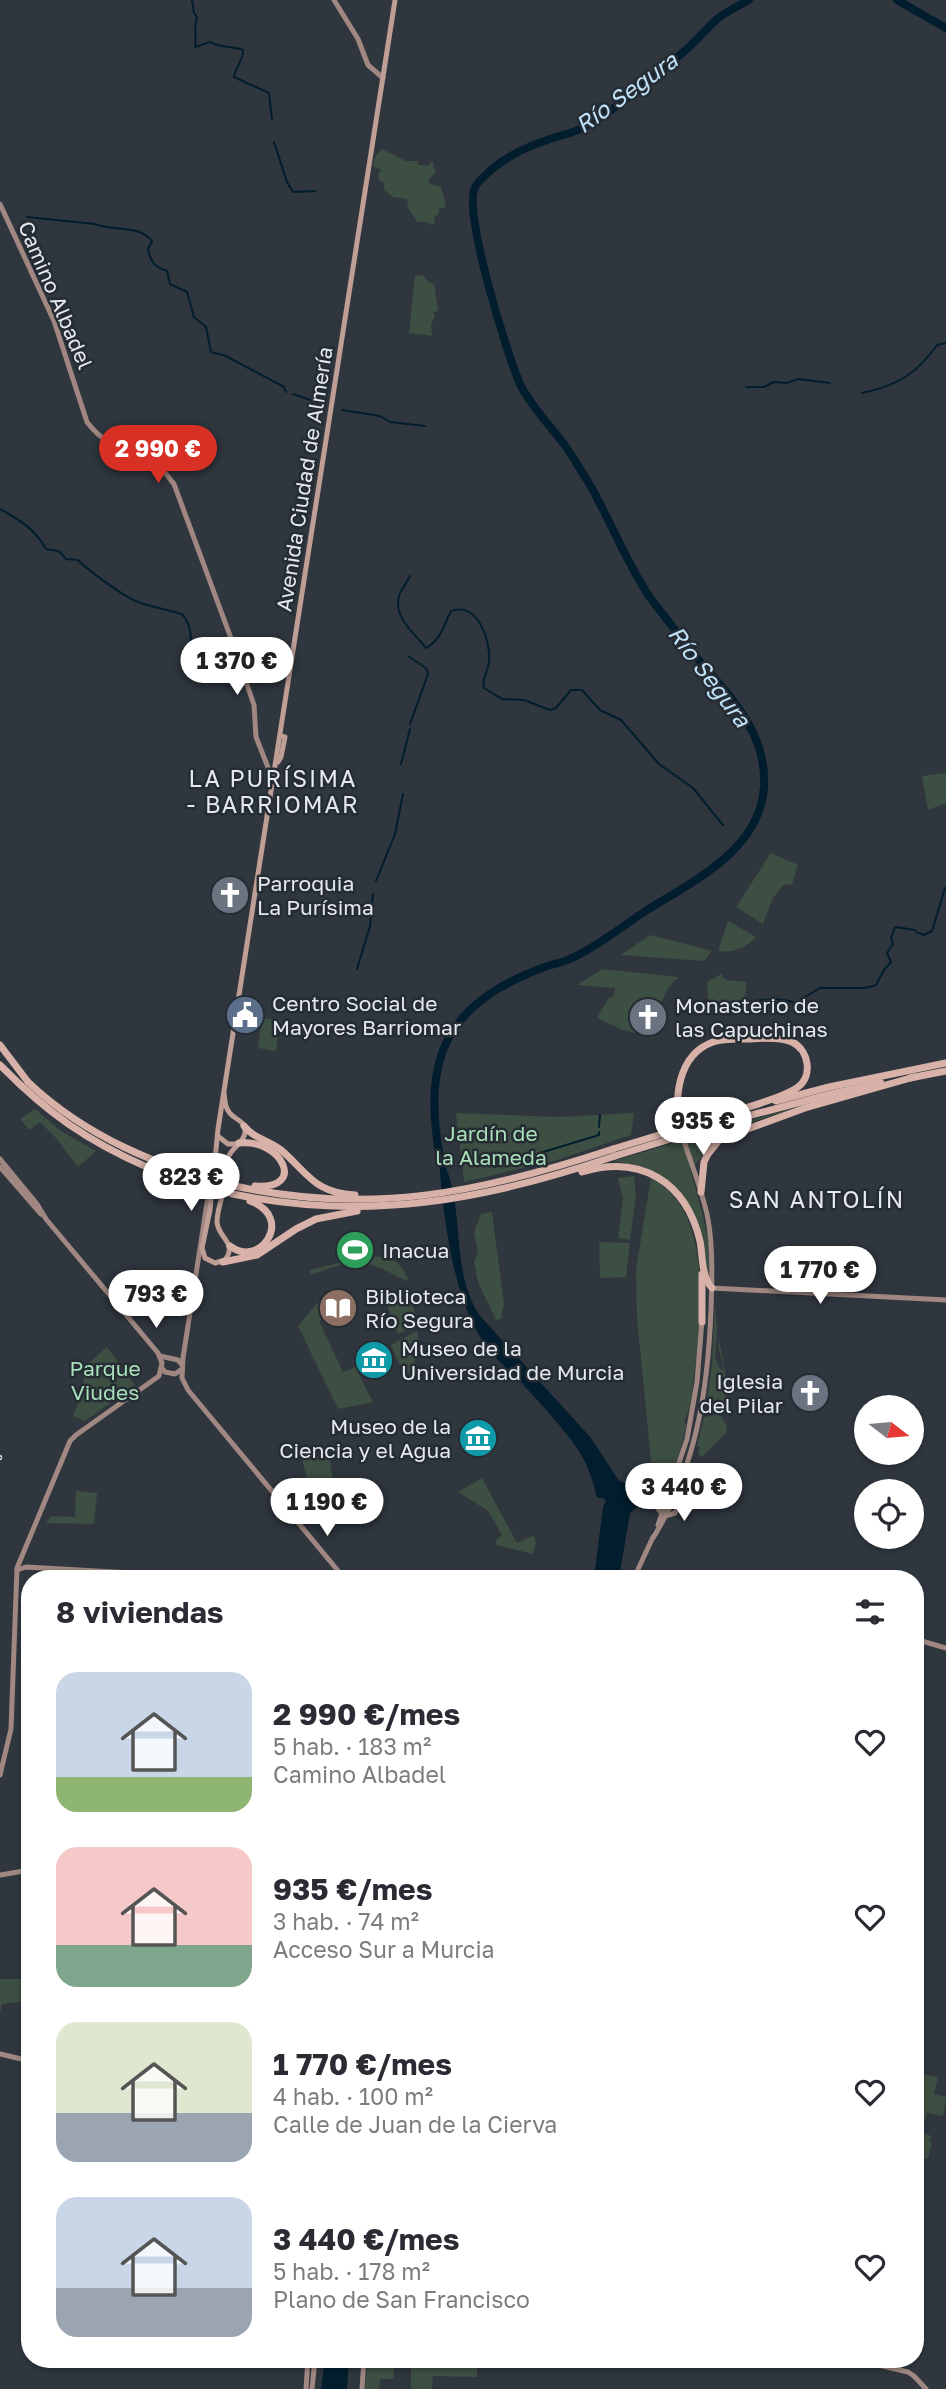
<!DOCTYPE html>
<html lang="es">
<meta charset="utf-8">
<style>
:root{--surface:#fff;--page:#f2f2f3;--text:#2b2b33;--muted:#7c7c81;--accent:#d93025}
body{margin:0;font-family:"Golos Text",sans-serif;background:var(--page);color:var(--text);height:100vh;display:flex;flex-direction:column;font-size:26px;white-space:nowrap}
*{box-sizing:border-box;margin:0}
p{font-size:23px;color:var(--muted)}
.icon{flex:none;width:38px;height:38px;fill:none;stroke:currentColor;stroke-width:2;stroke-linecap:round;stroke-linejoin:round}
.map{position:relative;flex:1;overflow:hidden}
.sheet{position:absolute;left:21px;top:1570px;width:903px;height:798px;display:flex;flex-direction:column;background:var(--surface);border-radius:28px;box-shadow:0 2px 5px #0004}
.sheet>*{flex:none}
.needle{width:46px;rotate:106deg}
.controls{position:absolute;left:854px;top:1395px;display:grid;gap:14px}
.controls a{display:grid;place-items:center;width:70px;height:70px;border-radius:50%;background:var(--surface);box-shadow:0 2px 5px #0004;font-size:35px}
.price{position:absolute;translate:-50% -60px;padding:0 16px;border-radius:24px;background:#fff;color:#222;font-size:23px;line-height:46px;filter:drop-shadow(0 2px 4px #0008)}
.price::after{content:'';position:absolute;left:50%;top:42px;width:21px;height:16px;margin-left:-10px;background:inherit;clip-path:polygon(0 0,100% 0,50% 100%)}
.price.current{background:var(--accent);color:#fff}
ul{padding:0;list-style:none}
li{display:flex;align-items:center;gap:21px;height:175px;padding:0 35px}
li span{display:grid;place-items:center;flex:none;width:196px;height:140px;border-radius:21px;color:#555}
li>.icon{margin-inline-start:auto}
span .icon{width:84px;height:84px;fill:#fffc;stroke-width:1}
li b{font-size:30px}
h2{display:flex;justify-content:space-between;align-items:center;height:84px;padding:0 35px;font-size:30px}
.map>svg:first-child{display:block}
.green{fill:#3d4e42}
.water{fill:#021d2e}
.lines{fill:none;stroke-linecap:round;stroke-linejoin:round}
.stream{stroke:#021d2e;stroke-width:2}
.river{stroke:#021d2e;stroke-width:8}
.secondary{stroke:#a08781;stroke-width:5}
.primary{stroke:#be9e95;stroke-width:5}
.motorway{stroke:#d8b2a8;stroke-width:7}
.rail-casing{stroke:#c4c9cf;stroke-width:4.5}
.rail{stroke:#252c33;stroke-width:2;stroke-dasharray:5;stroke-linecap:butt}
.motorway-bridge{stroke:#d8b2a8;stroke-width:7}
.labels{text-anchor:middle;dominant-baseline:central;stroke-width:5;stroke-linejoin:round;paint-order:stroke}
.street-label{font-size:21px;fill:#e4e9ee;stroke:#252c33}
.poi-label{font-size:21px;fill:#e4e9ee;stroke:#252c33;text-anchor:start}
.park-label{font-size:21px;fill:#a9dfb9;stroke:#252c33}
.water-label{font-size:23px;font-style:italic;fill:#c1e1f8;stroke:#252c33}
.neighbourhood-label{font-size:23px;letter-spacing:2px;fill:#e4e9ee;stroke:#252c33}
</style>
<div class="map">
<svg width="946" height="2389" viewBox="0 0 946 2389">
<rect width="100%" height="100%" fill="#2f363e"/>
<g class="green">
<polygon points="382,149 406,161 418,161 418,165 428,166 432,161 434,165 432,167 435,168 435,173 428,180 430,184 441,187 446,207 439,209 439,213 434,217 435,223 431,225 427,222 417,222 408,208 407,199 393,197 384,190 384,183 379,180 378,174 381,170 373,166 375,157"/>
<polygon points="415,275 424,276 428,282 434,284 438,311 433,312 435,317 431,324 432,336 409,333"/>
<polygon points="946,773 946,803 928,810 922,776"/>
<polygon points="771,853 798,865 792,884 783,885 773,898 763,924 736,907"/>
<path d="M728,921L730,922L756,937C745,948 734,953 718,951Z"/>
<polygon points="650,935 709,950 712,951 704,961 621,955"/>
<path d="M602,969L679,977C659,992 659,1015 654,1038L623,1030L597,1018L608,999L614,995L615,988L577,985Z"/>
<polygon points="721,974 726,980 747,982 744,1001 708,1003 707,982"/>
<polygon points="262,1018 280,1020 276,1051 258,1048"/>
<path d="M792,1108C771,1117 745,1123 725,1134C710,1143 703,1159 690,1169C698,1197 715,1251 708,1277L703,1239L668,1181L656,1173L638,1166L613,1161Z"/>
<polygon points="35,1109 61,1131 96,1151 78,1167 55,1137 40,1122 29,1130 20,1119"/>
<polygon points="456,1113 558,1117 634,1113 631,1135 557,1160 464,1182"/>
<polygon points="634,1176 636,1197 630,1240 618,1238 623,1198 618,1178"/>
<path d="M651,1178C712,1209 702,1311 695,1368C693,1385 692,1405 685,1420L684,1422L687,1424L675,1469L670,1468L666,1471L652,1470L637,1318L636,1269Z"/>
<polygon points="492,1212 504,1304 501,1319 496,1320 478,1282 474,1262 478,1252 474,1232 481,1214"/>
<polygon points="599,1242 630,1243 626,1277 600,1278"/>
<path d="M368,1256C394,1258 397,1257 409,1281C399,1279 392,1273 383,1269C358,1257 335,1266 311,1275L309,1270Z"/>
<polygon points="402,1290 412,1304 419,1325 398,1334 385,1300"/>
<polygon points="320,1300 327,1317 319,1321 343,1372 355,1367 373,1402 370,1403 338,1409 298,1326"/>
<path d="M715,1301L717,1331L715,1357L720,1369L723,1370C724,1360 717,1353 719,1339L730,1401L720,1407L706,1405L712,1366Z"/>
<path d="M417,1331C422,1347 415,1365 405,1377L391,1345Z"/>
<polygon points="107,1347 135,1385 85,1421 73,1416 82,1395 85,1366"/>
<polygon points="720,1414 727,1426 726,1433 702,1457 698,1454 700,1447 697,1446 704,1417"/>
<polygon points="329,1453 333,1485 310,1491 302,1459"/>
<polygon points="482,1478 517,1543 534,1535 536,1543 533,1554 495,1545 497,1539 502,1535 488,1511 458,1492"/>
<polygon points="76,1491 97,1493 94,1524 46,1523 51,1516 75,1517"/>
<polygon points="0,1979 30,1979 30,1995 27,2001 2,2004 0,2013"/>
<polygon points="915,2073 938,2077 934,2094 946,2097 943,2116 927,2113 922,2132 931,2136 929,2142 932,2143 928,2159 915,2156"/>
<polygon points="368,2359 394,2361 394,2379 380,2379 379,2389 365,2389"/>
<polygon points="411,2359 433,2359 433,2365 477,2366 477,2377 433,2376 432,2389 411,2389"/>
</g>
<g class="water">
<path d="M438,1147C442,1159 448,1171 451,1183C462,1226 454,1278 480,1316L591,1438L619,1481L626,1483C633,1494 631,1494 634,1505L639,1506L630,1513L619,1578H594L603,1507L606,1501L603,1498H597C593,1482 589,1467 580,1453C566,1430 537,1400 518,1379C505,1366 491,1355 482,1340C450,1290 442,1205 438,1147Z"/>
<polygon points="325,2359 349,2359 347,2389 321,2389"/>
</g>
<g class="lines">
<g class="stream">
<path d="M192,0L194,13L197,17C193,31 197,35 195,47L210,42C223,49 231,45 243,50C244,60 235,67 234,77L269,93L272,119"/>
<polyline points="274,142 287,182 293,192 315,191"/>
<path d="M27,217L95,224C114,232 139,224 152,241L148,249C151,262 154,267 167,271L170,284L187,292L194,317L206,327L211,352L226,356L284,387L286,392"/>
<polyline points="746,387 764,387 774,382 787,383 798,379 830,383"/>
<path d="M862,393C896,386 917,374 937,345L946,343"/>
<polyline points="293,394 316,402"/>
<polyline points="342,410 380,416 390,422 425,426"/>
<path d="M0,509C20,520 35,529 46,549L59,551L66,559L78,560C86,569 126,598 138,602C152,607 168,610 182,614C192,625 192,640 190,653"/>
<path d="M410,576C407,583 401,589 399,596C393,617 414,633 426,648C440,641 444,625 451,611C477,601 491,640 489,661C489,671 481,678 484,688L502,699L524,700L550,710L556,708L571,690H582L600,710L621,720L659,764L693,788L723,825"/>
<polyline points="408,656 426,668 428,674 410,724"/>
<polyline points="401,764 410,729"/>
<polyline points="376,881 395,834 403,794"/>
<polyline points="916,932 924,935 932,931 945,888"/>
<polyline points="357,969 370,926 373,894"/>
<path d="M708,1003C718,1003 728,1003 738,1003C757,1002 775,995 795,1003L820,988H865L876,985L884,970L891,962L887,953L893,944L891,938L895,927L915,930"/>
<polyline points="599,1127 600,1115"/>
<polyline points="494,1167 599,1135 599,1132"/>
</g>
<g class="river">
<polyline points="897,0 946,28"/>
<path d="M440,1158C422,1059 445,1004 542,968C552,964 562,963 572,958C598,946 620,928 644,912C691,882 760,851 764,787C768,721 713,683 678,634C668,620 655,606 645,590C623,555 608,515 587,480C580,469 573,457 566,447C551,426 531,407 520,384C507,354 463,213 475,187C479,180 485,176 491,170C510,154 529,146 553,138C562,135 573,133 582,128C620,107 655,77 688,48C698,39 706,29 716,20C725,12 738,6 749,0"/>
</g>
<g class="secondary">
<polyline points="334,0 358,39 368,65 383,78"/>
<path d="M0,204L54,321L87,422C109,451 128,446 155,463C163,468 168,477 174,484L232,641L254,705L256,737L273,780"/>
<polyline points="0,1159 37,1204 46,1219 158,1353 162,1363 159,1376 76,1435 70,1441 17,1568 11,1729 0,1775"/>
<polyline points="0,1167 41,1214"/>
<polyline points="210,1184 183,1358 182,1378 188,1390 344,1578"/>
<polyline points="712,1288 946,1300"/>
<polyline points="160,1356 178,1360 182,1365"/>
<polyline points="162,1368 165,1372 175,1374 182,1369"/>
<polygon points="671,1488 679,1492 681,1503 675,1513 665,1516 658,1509 656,1500 664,1489"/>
<polyline points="658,1525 687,1439 697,1382 702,1320"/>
<path d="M653,1538C696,1468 708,1390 711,1309C712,1279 713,1248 708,1219C702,1189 690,1161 681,1132"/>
<polyline points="17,1570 26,1567 220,1578"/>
<polyline points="634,1578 653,1537"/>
<polyline points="915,1639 946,1648"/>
<polyline points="0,1875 30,1870"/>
<polyline points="0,2054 30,2061"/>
<polyline points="853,2359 908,2372 914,2376 926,2389"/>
<polyline points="306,2389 308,2359"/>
<polyline points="312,2389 315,2359"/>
<polyline points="362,2389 364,2359"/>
</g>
<g class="primary">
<polyline points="278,762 281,757 285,737 280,736"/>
<path d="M224,1092C225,1099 224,1106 229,1112C234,1120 246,1120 245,1132C245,1142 231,1148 228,1158C226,1165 227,1173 226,1180C224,1194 217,1208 217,1222C218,1238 238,1243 225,1260L215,1263L205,1258L202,1248L210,1210L218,1129L395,0"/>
<polyline points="219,1137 228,1144 237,1144"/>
</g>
<g class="motorway">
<polyline points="0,1045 28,1082"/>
<path d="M0,1065C47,1113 87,1141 149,1168"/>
<polyline points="910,1078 946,1071"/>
<polyline points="776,1101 829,1087 946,1063"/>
<polyline points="729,1121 831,1094 881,1083"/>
<path d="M244,1126C254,1139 269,1140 281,1150C308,1173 314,1193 355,1195"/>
<path d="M680,1130C674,1099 677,1055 713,1042C724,1038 738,1039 750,1039C763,1038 780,1037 792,1042C809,1050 813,1076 798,1087C784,1098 745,1107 728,1114"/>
<path d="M239,1143C281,1138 308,1190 255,1186"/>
<path d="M582,1172C641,1154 686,1182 700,1241C703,1256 701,1276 712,1288"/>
<path d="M235,1186C372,1216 483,1192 613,1149"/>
<polyline points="701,1192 704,1162 708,1154 720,1139 805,1108 914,1077"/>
<path d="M233,1194C367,1222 487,1200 615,1156"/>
<path d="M230,1246C259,1269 296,1218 250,1201"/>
<polyline points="223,1262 257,1255 296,1229 316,1219 357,1211"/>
<polyline points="702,1274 702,1322"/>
</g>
<g class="rail-casing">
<polyline id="rail" points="0,1458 0,1457"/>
</g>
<use href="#rail" class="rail"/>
<g class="motorway-bridge">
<path d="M28,1082C86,1137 159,1167 235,1186"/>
<polyline points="613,1149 728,1114"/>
<polyline points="615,1156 729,1121"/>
<polyline points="149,1168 233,1194"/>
</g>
</g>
<defs>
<g id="church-disc" transform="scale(2.0125)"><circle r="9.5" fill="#6b7280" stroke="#252c33"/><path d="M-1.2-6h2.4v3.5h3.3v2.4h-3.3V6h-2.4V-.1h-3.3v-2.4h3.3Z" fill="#fff"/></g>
<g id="civic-disc" transform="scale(2.0125)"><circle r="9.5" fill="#5c6f8a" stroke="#252c33"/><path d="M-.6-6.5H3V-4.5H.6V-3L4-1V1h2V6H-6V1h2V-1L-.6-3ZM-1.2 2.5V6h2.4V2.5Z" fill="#fff"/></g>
<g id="stadium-disc" transform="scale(2.0125)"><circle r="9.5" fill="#2e9e5b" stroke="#252c33"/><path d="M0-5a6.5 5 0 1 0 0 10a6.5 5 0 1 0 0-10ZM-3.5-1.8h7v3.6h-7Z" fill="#fff"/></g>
<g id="library-disc" transform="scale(2.0125)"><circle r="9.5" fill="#8d6e63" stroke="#252c33"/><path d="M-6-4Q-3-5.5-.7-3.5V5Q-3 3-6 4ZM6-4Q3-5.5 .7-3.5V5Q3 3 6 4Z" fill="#fff"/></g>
<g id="museum-disc" transform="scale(2.0125)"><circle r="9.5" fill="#0f9aa8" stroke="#252c33"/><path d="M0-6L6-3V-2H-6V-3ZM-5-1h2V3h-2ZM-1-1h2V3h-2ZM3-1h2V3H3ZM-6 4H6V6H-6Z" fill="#fff"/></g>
</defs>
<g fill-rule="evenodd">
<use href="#church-disc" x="230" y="895"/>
<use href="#civic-disc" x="245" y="1015"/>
<use href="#church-disc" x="648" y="1017"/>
<use href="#stadium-disc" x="355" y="1250"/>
<use href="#library-disc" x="338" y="1308"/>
<use href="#museum-disc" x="374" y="1360"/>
<use href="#church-disc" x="810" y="1393"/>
<use href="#museum-disc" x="478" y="1438"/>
</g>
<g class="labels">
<g class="street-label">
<text transform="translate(56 295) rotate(67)">Camino Albadel</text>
<text transform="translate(304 479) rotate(-81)">Avenida Ciudad de Almería</text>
</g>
<g class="poi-label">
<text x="257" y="883">Parroquia<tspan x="257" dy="24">La Purísima</tspan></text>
<text x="272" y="1003">Centro Social de<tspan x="272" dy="24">Mayores Barriomar</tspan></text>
<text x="675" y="1005">Monasterio de<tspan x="675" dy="24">las Capuchinas</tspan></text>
<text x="382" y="1250">Inacua</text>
<text x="365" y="1296">Biblioteca<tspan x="365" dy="24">Río Segura</tspan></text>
<text x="401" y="1348">Museo de la<tspan x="401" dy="24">Universidad de Murcia</tspan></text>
<text x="783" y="1381" text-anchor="end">Iglesia<tspan x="783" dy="24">del Pilar</tspan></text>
<text x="451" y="1426" text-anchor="end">Museo de la<tspan x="451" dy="24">Ciencia y el Agua</tspan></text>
</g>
<g class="park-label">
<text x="491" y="1133">Jardín de<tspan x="491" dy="24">la Alameda</tspan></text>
<text x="105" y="1368">Parque<tspan x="105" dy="24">Viudes</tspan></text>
</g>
<g class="water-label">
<text transform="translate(626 92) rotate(-36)">Río Segura</text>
<text transform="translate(710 676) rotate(53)">Río Segura</text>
</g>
<g class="neighbourhood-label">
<text x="273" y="778">LA PURÍSIMA<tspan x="273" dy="26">- BARRIOMAR</tspan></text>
<text x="817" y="1199">SAN ANTOLÍN</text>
</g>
</g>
</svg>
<div class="controls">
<a><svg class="needle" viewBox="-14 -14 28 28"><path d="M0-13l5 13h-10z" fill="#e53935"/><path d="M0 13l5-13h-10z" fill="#7c7c81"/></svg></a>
<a><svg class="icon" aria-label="locate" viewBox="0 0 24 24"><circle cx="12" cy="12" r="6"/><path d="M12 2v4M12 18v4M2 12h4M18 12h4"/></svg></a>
</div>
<b class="price current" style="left:158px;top:485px">2 990 €</b>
<b class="price" style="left:237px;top:697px">1 370 €</b>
<b class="price" style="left:703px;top:1157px">935 €</b>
<b class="price" style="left:191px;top:1213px">823 €</b>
<b class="price" style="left:820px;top:1306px">1 770 €</b>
<b class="price" style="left:156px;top:1330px">793 €</b>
<b class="price" style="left:684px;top:1523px">3 440 €</b>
<b class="price" style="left:327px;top:1538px">1 190 €</b>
<section class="sheet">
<h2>8 viviendas<svg class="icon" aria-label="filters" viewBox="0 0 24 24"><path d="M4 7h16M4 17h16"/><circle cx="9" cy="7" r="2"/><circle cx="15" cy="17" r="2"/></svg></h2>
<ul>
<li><span style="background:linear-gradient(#c9d6e8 75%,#8fb573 0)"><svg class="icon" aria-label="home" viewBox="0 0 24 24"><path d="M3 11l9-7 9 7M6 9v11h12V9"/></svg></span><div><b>2 990 €/mes</b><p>5 hab. · 183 m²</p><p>Camino Albadel</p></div><svg class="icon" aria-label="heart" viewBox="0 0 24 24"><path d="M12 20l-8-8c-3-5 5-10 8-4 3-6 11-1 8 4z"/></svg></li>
<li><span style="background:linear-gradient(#f6c9c9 70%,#7fa58c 0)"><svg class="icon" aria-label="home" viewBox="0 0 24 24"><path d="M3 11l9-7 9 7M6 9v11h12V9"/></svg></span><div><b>935 €/mes</b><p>3 hab. · 74 m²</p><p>Acceso Sur a Murcia</p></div><svg class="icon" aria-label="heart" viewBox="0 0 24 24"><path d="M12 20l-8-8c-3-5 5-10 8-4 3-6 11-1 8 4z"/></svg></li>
<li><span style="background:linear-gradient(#dfe7d0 65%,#9aa5b1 0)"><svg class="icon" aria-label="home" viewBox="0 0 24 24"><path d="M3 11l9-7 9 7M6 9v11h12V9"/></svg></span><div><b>1 770 €/mes</b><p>4 hab. · 100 m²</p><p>Calle de Juan de la Cierva</p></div><svg class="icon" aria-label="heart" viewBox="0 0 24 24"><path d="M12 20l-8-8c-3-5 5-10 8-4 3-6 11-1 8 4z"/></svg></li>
<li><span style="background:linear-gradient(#c9d6e8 65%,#9aa5b1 0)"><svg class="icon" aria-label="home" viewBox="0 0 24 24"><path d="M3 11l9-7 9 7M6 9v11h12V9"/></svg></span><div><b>3 440 €/mes</b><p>5 hab. · 178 m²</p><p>Plano de San Francisco</p></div><svg class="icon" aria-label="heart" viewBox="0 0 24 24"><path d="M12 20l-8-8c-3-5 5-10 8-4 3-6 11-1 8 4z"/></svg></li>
</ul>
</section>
</div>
